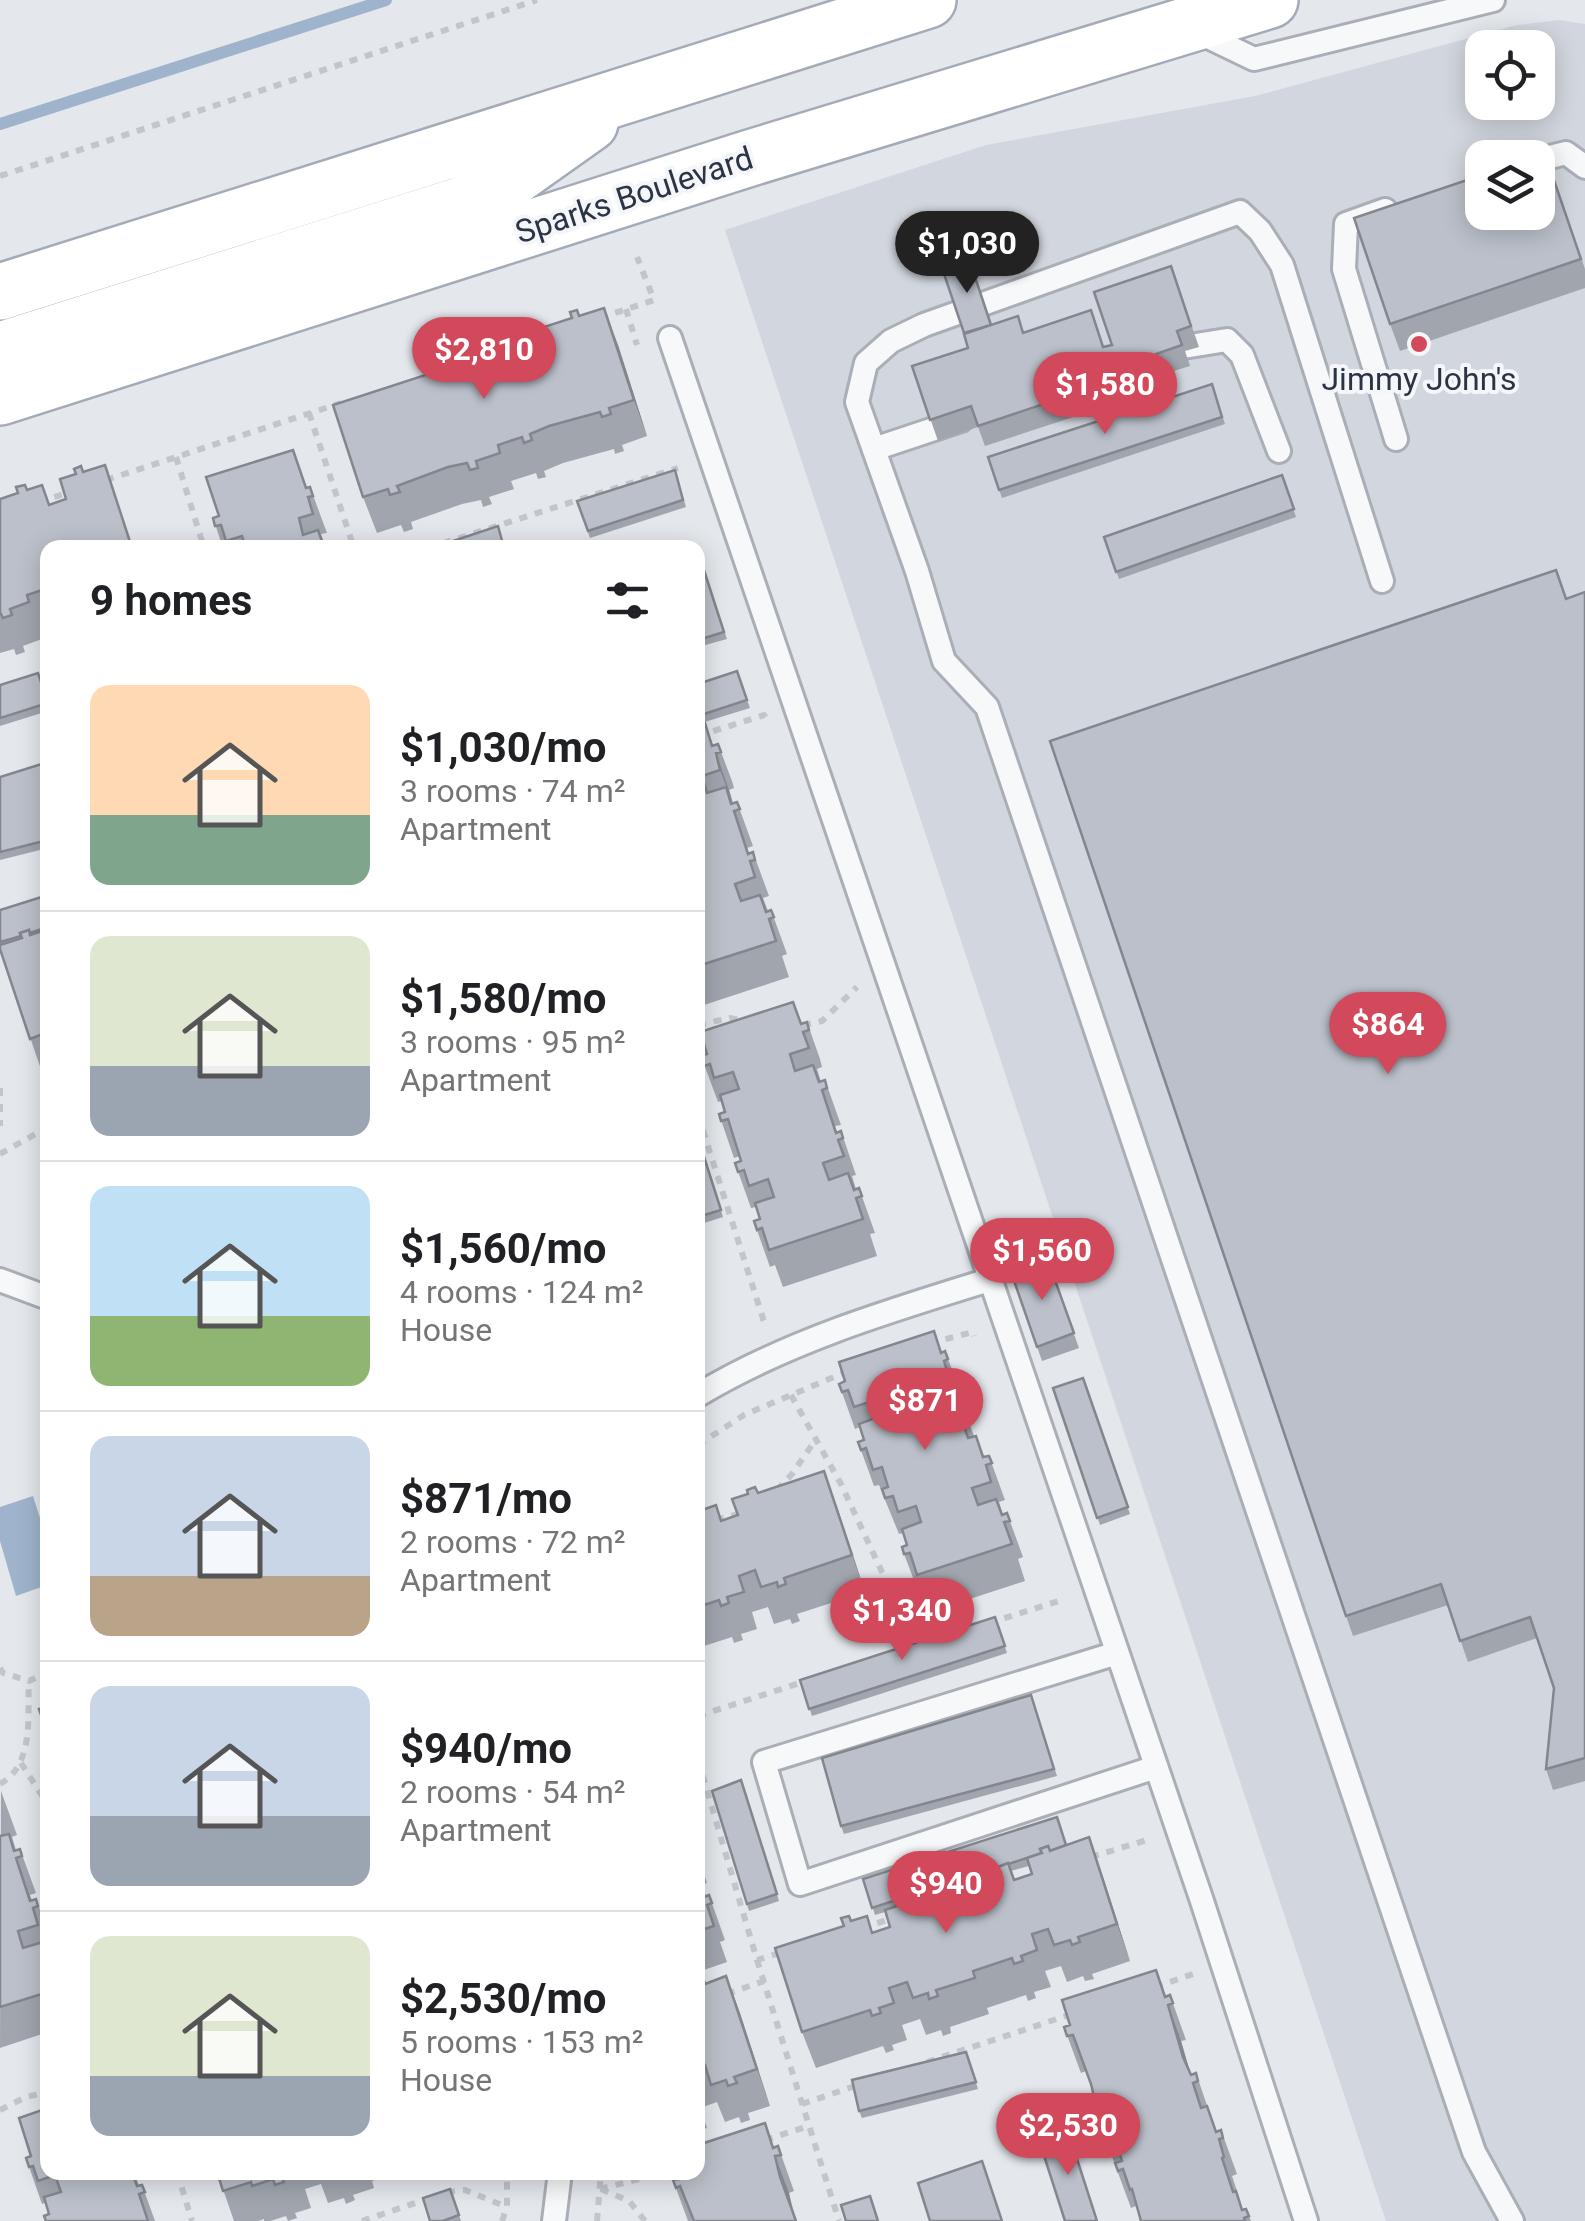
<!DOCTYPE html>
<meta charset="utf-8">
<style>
:root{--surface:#fff;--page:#f6f6f6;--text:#202124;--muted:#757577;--line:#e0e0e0;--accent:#d1495b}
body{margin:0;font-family:Roboto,sans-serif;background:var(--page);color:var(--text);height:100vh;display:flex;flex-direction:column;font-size:38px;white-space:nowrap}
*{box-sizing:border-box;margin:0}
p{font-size:32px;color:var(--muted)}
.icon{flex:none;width:55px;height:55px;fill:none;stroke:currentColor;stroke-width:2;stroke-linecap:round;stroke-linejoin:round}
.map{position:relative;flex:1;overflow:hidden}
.panel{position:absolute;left:40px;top:540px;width:665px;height:1640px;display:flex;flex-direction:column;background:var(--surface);border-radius:20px;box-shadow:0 5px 25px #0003}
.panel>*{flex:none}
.fabs{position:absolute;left:1465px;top:30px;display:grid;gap:20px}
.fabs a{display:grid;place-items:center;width:90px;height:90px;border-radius:20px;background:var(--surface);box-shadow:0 5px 25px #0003;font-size:50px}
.price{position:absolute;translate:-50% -85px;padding:0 22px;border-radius:35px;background:var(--accent);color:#fff;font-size:32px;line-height:65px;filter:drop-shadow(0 2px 5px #0008)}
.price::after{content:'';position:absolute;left:50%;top:60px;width:30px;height:22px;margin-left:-15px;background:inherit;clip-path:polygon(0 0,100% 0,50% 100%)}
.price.active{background:#222;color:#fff}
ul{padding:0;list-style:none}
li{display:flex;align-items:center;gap:30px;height:250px;padding:0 50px}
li+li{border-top:2px solid var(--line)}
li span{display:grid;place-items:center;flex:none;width:280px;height:200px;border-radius:20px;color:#555}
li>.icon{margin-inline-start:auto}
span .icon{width:120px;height:120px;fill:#fffc;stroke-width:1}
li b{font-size:42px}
h2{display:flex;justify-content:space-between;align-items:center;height:120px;padding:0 50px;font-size:42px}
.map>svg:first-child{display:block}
.built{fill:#d2d6de;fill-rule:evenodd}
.water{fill:#9fb4cc}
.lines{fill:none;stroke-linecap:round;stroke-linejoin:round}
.stream{stroke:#9fb4cc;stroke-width:12}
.lane-casing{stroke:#a9aeb7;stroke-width:28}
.primary-casing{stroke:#a3abb8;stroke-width:60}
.path{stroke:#c2c5cb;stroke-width:6;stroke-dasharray:8 8;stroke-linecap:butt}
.lane{stroke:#f7f8fa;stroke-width:22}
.primary{stroke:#fff;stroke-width:55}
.wall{fill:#a1a5ae;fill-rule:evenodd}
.shaded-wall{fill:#83868d}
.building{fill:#bbc0ca;stroke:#83868d;stroke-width:2.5}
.poi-dot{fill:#d1495b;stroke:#f4f6f9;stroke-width:4}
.labels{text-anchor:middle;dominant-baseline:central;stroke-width:8;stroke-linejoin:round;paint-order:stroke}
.street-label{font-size:32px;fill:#2b3445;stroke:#f4f6f9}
.poi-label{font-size:32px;fill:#2b3445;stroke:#f4f6f9}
</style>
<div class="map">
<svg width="1585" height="2221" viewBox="0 0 1585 2221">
<rect width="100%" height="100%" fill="#e4e7ec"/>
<path class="built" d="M1559,20L1585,24V2221H1386L725,230L986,145L1255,96L1517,25ZM1482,48H1538V102H1482ZM1482,158H1538V212H1482Z"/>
<polygon class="water" points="33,1496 47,1540 47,1585 16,1596 0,1541 0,1507"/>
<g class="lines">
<polyline class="stream" points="0,124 386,0"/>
<g class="lane-casing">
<g id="lane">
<polyline points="1196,31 1254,59 1493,0"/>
<polyline points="1538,160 1566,153 1585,167"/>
<polyline points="1385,210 1346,224 1344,269 1396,439"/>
<polyline points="670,338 1201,1898 1306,2221"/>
<polyline points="1171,349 1227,340 1242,355 1279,451"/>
<polyline points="874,449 961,420"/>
<polyline points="1382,581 1282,265 1260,231 1240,212 924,325 891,341 866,363 857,402 917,571 944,661 987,707 1474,2152 1512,2221"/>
<polyline points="0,1280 48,1298"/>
<path d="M698,1395C788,1341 889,1311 989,1280"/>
<polyline points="1117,1653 764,1762 800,1884 1156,1767"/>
<polyline points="554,2221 560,2172"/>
</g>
</g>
<g class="primary-casing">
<g id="primary">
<polyline points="0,292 928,0"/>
<polyline points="0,350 460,205 504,184 590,123"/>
<polyline points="0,397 750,158 1270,0"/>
</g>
</g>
<g class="path">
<polyline points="0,176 537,0"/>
<polyline points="626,309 637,345"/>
<polyline points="600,318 654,300 637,257"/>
<polyline points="309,413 354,548"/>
<polyline points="176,457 204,548"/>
<polyline points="106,480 341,403"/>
<polyline points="39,502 70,492"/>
<polyline points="428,548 678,468"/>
<polyline points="698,736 764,715 766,718"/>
<polyline points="698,1025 730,1018 746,1021"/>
<polyline points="803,1025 822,1021 857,987"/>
<polyline points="0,1088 0,1126"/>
<polyline points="698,1115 766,1328"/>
<polyline points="0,1154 48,1127"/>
<polyline points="930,1343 973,1332 974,1336"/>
<polyline points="791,1395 841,1484 888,1585 904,1650"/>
<polyline points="48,1399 44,1401 48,1414"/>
<polyline points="698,1445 744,1415 848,1371"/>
<polyline points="777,1490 792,1474 816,1439"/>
<polyline points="716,1520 742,1513"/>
<polyline points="989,1623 1065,1599"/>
<polyline points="0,1668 3,1673 29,1681 48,1672"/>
<polyline points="698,1716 806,1681"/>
<polyline points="698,1760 757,1960 783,1952"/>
<polyline points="21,1763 48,1805"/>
<path d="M0,1784C35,1764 27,1716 29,1681"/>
<polyline points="1091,1857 1147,1840"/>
<polyline points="862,1928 893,1918"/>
<polyline points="757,1960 839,2221"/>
<polyline points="1155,1987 1193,1974"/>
<polyline points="727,1994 764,1981"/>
<polyline points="927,2062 1072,2014"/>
<polyline points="802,2104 858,2085"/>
<polyline points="0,2110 26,2097 48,2092"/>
<polyline points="765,2140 809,2126"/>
<polyline points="177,2172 192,2221"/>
<polyline points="600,2189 667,2172"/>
<polyline points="601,2189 629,2201 645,2221"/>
<polyline points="447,2192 465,2190 507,2207"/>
<polyline points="362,2221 430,2198"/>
<polyline points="502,2221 507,2207 507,2172"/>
<polyline points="597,2221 601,2172"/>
</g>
<use href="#lane" class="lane"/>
<use href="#primary" class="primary"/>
</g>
<g class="wall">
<polygon points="1545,154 1585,269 1585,288 1400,351 1390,324"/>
<polygon points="1171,266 1199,347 1185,351 1190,366 1164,374 1168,386 985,446 978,427 938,441 912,366 968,348 991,325 1104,347 1112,345"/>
<polygon points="580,316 618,345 647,436 622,445 624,451 615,454 614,449 563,463 544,471 546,477 538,479 536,473 511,481 514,489 489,497 492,504 483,507 481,500 462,504 411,522 413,529 404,532 401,525 377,533 363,497 446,368 469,360"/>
<polygon points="1212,384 1225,424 1002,498 988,457"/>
<polygon points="105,465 133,548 48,548 48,629 40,632 42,639 23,646 25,652 16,655 14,649 0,653 0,499 27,490 49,505 66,499 83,472"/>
<polygon points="675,470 686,507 590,538 577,501"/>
<polygon points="1282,475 1296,517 1119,579 1104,537"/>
<polygon points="310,487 327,533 321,534 325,546 330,548 223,548 213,518"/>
<polygon points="700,558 727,639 698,647 698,559"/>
<polygon points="1585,592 1585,1781 1553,1790 1546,1769 1554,1688 1537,1638 1468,1662 1448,1605 1353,1636 1346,1616 1566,599"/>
<polygon points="737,671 750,708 698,724 698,684"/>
<polygon points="0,685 48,701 48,711 0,726"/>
<polygon points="698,726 713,746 718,744 732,781 734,788 729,790 733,803 737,802 753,846 747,848 749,854 753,852 769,896 763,898 768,911 771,910 787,954 782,956 789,977 698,1007"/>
<polygon points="48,762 48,848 0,860 0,777"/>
<polygon points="48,895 48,1074 43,1075 0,950 0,910"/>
<polygon points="793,1002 802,1024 807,1022 820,1059 822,1067 817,1069 821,1082 825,1080 841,1125 835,1126 837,1132 841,1131 856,1175 852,1176 856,1189 859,1188 875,1233 870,1234 877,1256 783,1287 775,1265 770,1267 757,1230 760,1219 756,1207 751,1208 735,1163 741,1161 740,1156 734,1158 719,1114 725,1112 722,1101 718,1102 701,1056 707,1054"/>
<polygon points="698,1137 723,1217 698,1225"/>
<polygon points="1047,1258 1079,1348 1042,1361 1011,1272"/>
<polygon points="934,1331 941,1352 945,1351 959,1388 961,1396 957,1397 961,1410 964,1409 974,1436 976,1436 984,1457 989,1456 1005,1500 999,1502 1003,1515 1007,1513 1023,1557 1018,1559 1025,1581 930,1612 922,1590 918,1591 904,1554 907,1545 903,1533 899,1534 879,1485 874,1486 858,1442 864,1440 860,1427 855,1429 839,1384 845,1381"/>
<polygon points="1083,1378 1130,1514 1100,1525 1053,1388"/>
<polygon points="758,1493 837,1507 865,1592 797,1614 800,1621 792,1624 790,1619 774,1624 768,1607 752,1612 757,1629 741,1634 743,1640 734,1643 732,1637 698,1648 698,1506 699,1511 721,1521 738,1515"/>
<polygon points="995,1617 1007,1653 812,1716 800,1680"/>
<polygon points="1031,1695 1057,1776 844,1834 841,1826"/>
<polygon points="741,1780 779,1901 749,1911 712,1791"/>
<polygon points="1,1791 17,1835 12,1837 16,1850 20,1849 36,1893 30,1895 32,1900 36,1899 48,1932 48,1944 46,1945 48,1949 48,2032 0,2048"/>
<path d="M1089,1837L1130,1961L1092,1974L1094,1979L1085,1981L1083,1976L1067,1982L1061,1966L1045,1971L1051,1987L1034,1992L1036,1998L1028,2001L1026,1995L987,2008L989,2014L950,2027L951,2033L943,2036L941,2030L926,2035L920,2019L902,2025L907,2040L892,2045L894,2050L886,2053L883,2046L816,2068L802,2032L844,1926L851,1921L873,1933L890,1927L885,1912L875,1915L863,1879L1067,1845ZM1029,1866L1032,1874L1014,1879L1011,1871Z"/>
<polygon points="698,1845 700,1854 698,1854 707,1883 702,1884 706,1896 709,1895 725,1940 720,1942 727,1962 698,1972"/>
<polygon points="726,1976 770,2106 748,2113 750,2120 741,2123 739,2117 725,2122 717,2102 700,2108 707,2128 698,2131 698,1979 705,1984"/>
<polygon points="1170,1995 1186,2040 1181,2041 1191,2075 1196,2073 1216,2132 1221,2130 1237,2174 1232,2176 1238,2194 1237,2194 1242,2210 1246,2209 1251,2221 1141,2221 1136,2206 1131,2208 1110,2151 1106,2153 1090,2107 1096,2105 1091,2086 1086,2071 1081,2073 1064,2027"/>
<polygon points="966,2052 978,2089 862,2118 859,2111"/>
<polygon points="778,2146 794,2191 789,2193 796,2221 688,2221 673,2180"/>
<polygon points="26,2158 48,2172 139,2172 135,2174 139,2186 142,2185 155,2221 46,2221 49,2214 45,2203 42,2204"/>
<polygon points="217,2172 401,2172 402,2178 394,2180 392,2174 372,2181 374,2188 353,2195 355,2200 346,2204 344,2198 328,2203 321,2184 305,2189 311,2208 295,2213 297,2218 288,2221 286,2216 270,2221 264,2221 264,2219 258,2221 234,2221"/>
<polygon points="450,2189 461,2221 430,2221"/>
</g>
<g class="shaded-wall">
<polygon points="604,308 618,345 647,436 634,400"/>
<polygon points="705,723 729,790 734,807 720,770"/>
<polygon points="824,1471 837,1507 865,1592 852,1555"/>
<polygon points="1089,1837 1102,1874 1130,1961 1117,1924"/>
<polygon points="726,1976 740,2013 770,2106 757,2069"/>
<polygon points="1168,2005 1181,2041 1196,2094 1183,2057"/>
<polygon points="775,2156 789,2193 793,2213 780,2177"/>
</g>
<g class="building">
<polygon points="1545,154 1581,259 1390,324 1354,218 1482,175 1482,212 1538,212 1538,158 1533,158"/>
<polygon points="969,259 991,325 964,333 942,268"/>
<polygon points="1171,266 1191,326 1177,331 1182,345 1156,354 1160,365 978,426 971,406 930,420 912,366 968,348 964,334 1018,316 1023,333 1091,310 1103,347 1112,345 1094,292"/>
<polygon points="604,308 634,400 609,408 611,414 602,417 600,412 549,426 530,434 532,440 524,443 522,437 498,445 500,453 476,461 478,468 470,470 467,463 448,467 397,486 400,492 390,495 388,489 363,497 333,405 438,371 437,366 444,363 446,368 469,360 467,352 572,318 570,312 577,310 579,316"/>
<polygon points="1212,384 1222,417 999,490 988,457"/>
<polygon points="293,450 306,488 310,487 313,496 308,497 313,514 299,518 303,535 318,530 324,547 329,545 330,548 246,548 242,536 226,541 221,525 215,526 213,518 219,516 206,477"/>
<polygon points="105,465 132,548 48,548 48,588 27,595 29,602 10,609 12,615 3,618 0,612 0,499 18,493 16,487 25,485 27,490 42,485 49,505 66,499 60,479 76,474 74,469 81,466 83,472"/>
<polygon points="675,470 683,500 588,531 577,501"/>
<polygon points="1282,475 1294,509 1116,572 1104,537"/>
<polygon points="498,526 504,548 432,548"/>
<polygon points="700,558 724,632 698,640 698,559"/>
<polygon points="1556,570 1566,599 1585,592 1585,1758 1546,1769 1554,1688 1530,1617 1460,1641 1441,1584 1346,1616 1050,741"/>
<polygon points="737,671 747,700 698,716 698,684"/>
<polygon points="38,673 48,703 0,718 0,685"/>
<polygon points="705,723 712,746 718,744 721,752 716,753 720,770 702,776 707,793 726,787 731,804 737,802 740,809 734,811 748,854 753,852 755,860 750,861 755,877 735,884 741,901 760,895 766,912 771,910 774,917 769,919 776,941 698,966 698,726"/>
<polygon points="48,762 48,840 0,852 0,777"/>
<polygon points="48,895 48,927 30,933 29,930 20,933 21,936 0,942 0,910"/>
<polygon points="29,930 30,935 45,930 48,937 48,1032 30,1039 0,949 0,945 22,938 20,933"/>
<polygon points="793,1002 801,1024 807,1022 809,1030 803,1032 809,1048 790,1054 795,1071 813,1065 819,1082 825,1080 827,1088 822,1090 836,1133 841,1131 843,1138 838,1140 844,1156 823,1163 829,1180 848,1173 854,1190 859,1188 862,1196 856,1198 863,1219 769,1250 762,1228 757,1230 754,1221 760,1219 755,1203 774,1197 768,1179 749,1186 744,1170 738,1172 735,1163 741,1161 728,1119 721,1121 719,1114 725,1112 720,1095 739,1089 733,1072 714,1078 710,1064 704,1066 701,1056 707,1054 700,1032"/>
<polygon points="698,1138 721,1210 698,1217"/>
<polygon points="1047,1258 1074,1333 1037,1347 1011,1272"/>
<polygon points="934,1331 941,1353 945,1351 948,1359 944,1361 949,1377 930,1383 935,1400 954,1394 959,1411 964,1409 966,1416 961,1418 968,1438 976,1436 983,1457 989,1456 992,1463 986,1465 991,1482 972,1488 978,1505 996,1499 1002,1515 1007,1513 1010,1521 1004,1522 1012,1544 917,1575 910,1553 904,1554 902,1547 907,1545 902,1529 921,1522 916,1506 898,1512 893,1496 885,1498 882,1489 888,1487 882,1467 873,1470 866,1448 861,1450 858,1442 864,1440 859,1424 878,1417 872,1401 854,1407 848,1390 842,1392 839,1384 845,1381 839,1362"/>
<polygon points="1083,1378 1128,1507 1097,1518 1053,1388"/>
<polygon points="824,1471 852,1555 784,1578 786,1584 778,1587 777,1582 761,1587 755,1570 739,1576 744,1592 727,1597 729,1603 721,1606 719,1600 698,1607 698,1506 699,1511 716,1505 721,1521 738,1515 732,1499 748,1494 747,1490 755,1487 758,1493"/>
<polygon points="995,1617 1005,1646 809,1709 800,1680"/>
<polygon points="1031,1695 1054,1769 841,1826 822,1758"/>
<polygon points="48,1706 48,1735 39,1709"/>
<polygon points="741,1780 777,1894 747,1904 712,1791"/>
<polygon points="1057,1817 1066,1845 1050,1851 1048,1846 1040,1849 1042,1853 993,1869 991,1863 983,1866 984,1871 872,1908 863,1879"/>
<polygon points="9,1834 14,1851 20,1849 22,1856 16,1858 30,1901 36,1899 38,1906 33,1908 38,1925 18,1931 23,1948 43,1942 48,1956 48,1992 0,2007 0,1836"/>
<polygon points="1089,1837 1117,1924 1078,1937 1080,1942 1072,1945 1070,1940 1054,1945 1048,1929 1032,1934 1037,1950 1021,1956 1023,1961 1014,1964 1012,1958 973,1971 975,1978 936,1990 938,1996 929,1999 928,1993 913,1998 907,1982 889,1988 894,2003 879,2008 881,2013 872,2016 870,2010 802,2032 775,1948 844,1926 841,1918 849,1916 851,1921 867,1916 872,1933 890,1927 885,1910 900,1905 898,1900 906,1898 908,1904 947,1891 945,1884 984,1871 983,1866 991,1863 993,1869 1008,1863 1014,1880 1032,1874 1027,1858 1042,1853 1040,1849 1048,1846 1050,1851"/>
<polygon points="698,1881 699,1881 704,1897 709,1895 712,1903 707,1905 714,1926 698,1931"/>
<polygon points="1156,1970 1165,1997 1170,1995 1173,2003 1168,2005 1183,2057 1191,2075 1196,2073 1198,2081 1193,2083 1201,2108 1207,2106 1216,2132 1221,2130 1223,2138 1219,2139 1224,2157 1222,2158 1233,2192 1236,2191 1242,2210 1246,2209 1249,2216 1244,2218 1245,2221 1141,2221 1132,2189 1130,2190 1123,2169 1118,2171 1115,2163 1122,2161 1114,2136 1106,2138 1098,2114 1093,2116 1090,2107 1096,2105 1091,2084 1073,2035 1067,2036 1064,2027 1070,2025 1062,2000"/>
<polygon points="726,1976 757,2069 734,2077 737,2083 728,2086 726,2080 711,2085 705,2065 698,2067 698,1979 703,1977 705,1984"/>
<polygon points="966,2052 976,2082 859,2111 852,2080"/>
<polygon points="48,2108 48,2172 115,2172 116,2175 123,2172 132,2172 137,2186 142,2185 145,2192 139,2194 148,2221 46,2221 44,2216 49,2214 44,2197 61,2192 55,2175 38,2181 33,2166 29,2167 26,2158 31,2156 19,2118"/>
<polygon points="765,2123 773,2148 778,2146 781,2155 775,2156 780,2177 796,2221 694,2221 680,2186 676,2188 673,2180 679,2179 677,2172 698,2172 698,2145"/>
<polygon points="1068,2131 1097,2221 1065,2221 1039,2140"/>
<polygon points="982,2161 1002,2221 930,2221 918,2183"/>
<polygon points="217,2172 294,2172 282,2177 284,2182 275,2185 273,2179 252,2186 251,2182 223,2191"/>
<polygon points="450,2189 459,2215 443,2221 430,2221 423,2198"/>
<polygon points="870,2196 878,2221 846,2221 841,2205"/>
</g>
<circle class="poi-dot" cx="1419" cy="344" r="10"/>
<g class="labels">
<g class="street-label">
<text transform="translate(634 195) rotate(-18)">Sparks Boulevard</text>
</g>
<g class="poi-label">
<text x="1419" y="379">Jimmy John's</text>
</g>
</g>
</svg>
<div class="fabs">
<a><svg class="icon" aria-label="locate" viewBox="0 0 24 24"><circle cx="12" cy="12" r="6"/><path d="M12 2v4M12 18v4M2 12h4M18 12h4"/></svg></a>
<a><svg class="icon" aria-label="layers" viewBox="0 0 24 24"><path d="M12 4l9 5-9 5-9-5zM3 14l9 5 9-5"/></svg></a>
</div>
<b class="price active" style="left:967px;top:296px">$1,030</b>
<b class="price" style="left:484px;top:402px">$2,810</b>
<b class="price" style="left:1105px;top:437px">$1,580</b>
<b class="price" style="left:1388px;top:1077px">$864</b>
<b class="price" style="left:1042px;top:1303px">$1,560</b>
<b class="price" style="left:925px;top:1453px">$871</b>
<b class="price" style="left:902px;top:1663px">$1,340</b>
<b class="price" style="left:946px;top:1936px">$940</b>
<b class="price" style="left:1068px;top:2178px">$2,530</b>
<section class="panel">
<h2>9 homes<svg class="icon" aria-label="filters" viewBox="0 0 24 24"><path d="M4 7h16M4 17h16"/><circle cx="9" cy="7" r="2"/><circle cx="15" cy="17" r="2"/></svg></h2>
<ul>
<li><span style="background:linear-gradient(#ffd9b3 65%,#7fa58c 0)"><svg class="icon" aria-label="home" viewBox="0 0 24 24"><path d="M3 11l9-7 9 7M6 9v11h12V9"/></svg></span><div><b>$1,030/mo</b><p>3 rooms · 74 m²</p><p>Apartment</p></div></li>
<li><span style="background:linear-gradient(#dfe7d0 65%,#9aa5b1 0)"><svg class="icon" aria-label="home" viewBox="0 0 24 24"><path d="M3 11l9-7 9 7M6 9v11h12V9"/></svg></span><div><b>$1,580/mo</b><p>3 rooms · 95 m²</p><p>Apartment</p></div></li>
<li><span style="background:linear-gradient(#bfe0f5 65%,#8fb573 0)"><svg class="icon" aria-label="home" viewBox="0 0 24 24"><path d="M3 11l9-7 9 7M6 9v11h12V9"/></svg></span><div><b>$1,560/mo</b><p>4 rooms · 124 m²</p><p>House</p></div></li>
<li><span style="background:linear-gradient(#c9d6e8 70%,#b9a48a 0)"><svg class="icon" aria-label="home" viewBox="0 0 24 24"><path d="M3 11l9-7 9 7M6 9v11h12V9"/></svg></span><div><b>$871/mo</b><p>2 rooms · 72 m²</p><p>Apartment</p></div></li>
<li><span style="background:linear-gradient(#c9d6e8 65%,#9aa5b1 0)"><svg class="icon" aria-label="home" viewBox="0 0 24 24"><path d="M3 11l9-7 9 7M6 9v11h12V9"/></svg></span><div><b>$940/mo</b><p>2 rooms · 54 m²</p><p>Apartment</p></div></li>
<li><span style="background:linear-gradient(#dfe7d0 70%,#9aa5b1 0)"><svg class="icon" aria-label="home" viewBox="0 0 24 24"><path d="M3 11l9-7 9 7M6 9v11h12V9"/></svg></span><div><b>$2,530/mo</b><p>5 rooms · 153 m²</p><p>House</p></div></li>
</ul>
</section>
</div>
